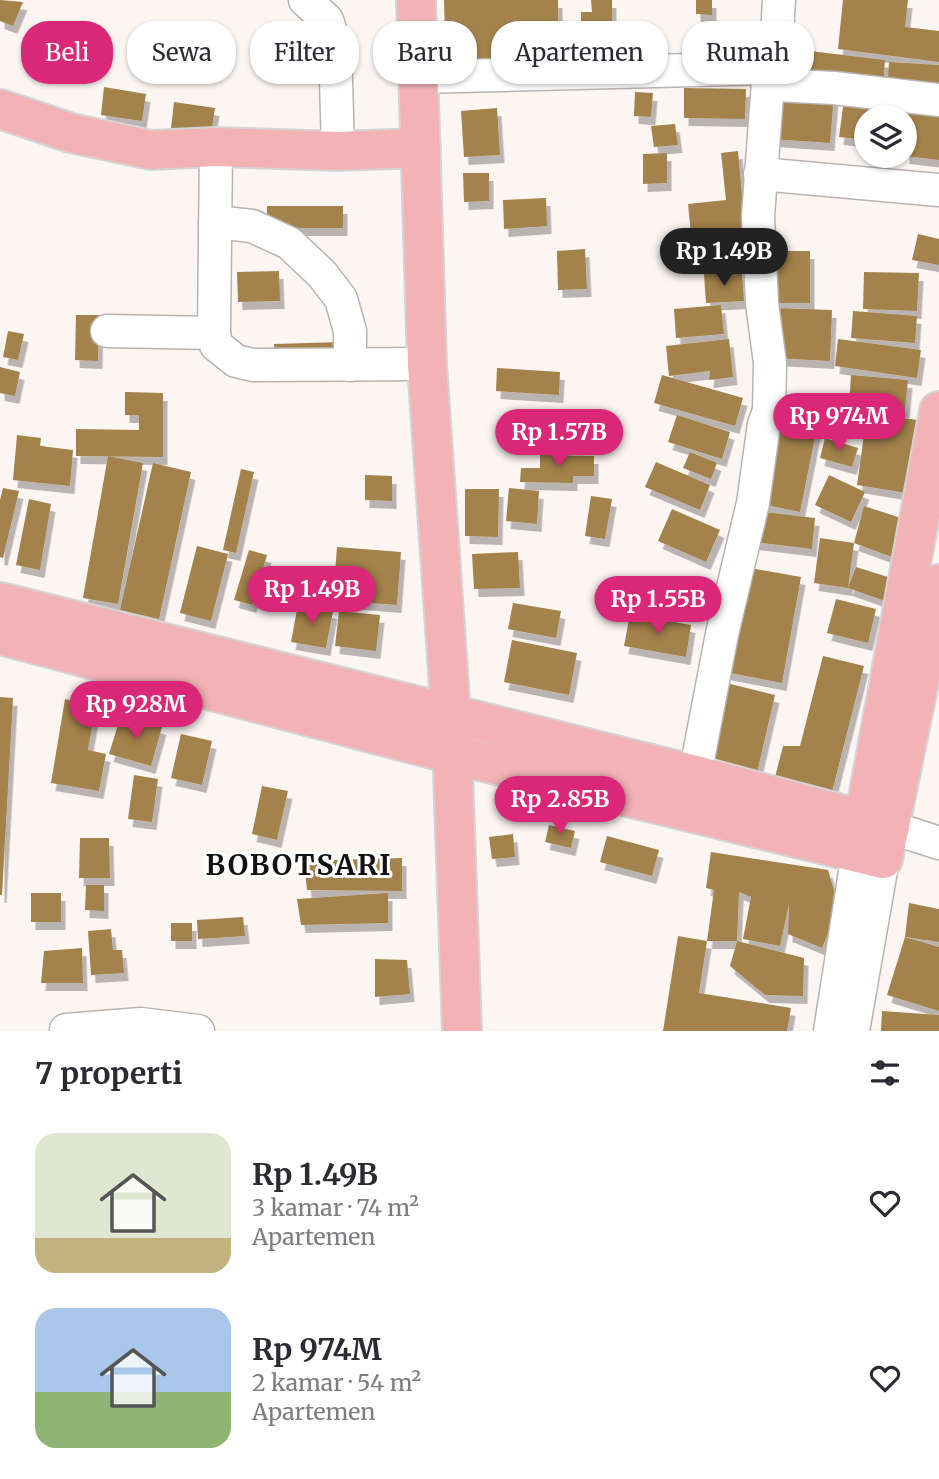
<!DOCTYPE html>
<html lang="id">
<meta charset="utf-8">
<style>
:root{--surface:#fff;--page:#f2f2f3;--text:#2b2b33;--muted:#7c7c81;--accent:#db2777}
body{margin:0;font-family:Merriweather,serif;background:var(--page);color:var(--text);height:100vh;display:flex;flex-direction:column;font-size:26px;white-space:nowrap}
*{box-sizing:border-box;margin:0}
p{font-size:23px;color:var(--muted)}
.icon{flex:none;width:38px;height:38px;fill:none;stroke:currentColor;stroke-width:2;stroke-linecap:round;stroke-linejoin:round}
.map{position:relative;height:1031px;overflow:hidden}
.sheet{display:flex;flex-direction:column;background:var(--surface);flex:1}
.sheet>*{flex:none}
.hud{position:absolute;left:21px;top:21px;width:898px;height:63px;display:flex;gap:14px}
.fabs{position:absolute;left:854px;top:105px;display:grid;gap:14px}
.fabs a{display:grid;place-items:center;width:63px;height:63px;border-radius:50%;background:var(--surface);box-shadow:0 2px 5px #0004;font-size:35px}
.price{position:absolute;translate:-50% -60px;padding:0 16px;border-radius:24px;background:var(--accent);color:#fff;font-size:23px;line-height:46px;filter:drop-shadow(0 2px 4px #0008)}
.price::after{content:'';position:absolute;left:50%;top:42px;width:21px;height:16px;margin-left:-10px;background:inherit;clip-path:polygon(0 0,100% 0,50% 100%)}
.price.active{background:#222;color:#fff}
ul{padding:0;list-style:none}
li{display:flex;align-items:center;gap:21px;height:175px;padding:0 35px}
li span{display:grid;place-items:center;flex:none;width:196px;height:140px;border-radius:21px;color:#555}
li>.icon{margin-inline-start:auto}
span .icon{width:84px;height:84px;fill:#fffc;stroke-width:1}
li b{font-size:30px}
h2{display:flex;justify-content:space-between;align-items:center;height:84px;padding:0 35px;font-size:30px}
.tag{padding:0 24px;border-radius:28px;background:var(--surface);box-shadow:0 2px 5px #0004;font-size:24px;line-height:63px}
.tag.active{background:var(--accent);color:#fff}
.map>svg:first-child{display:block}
.building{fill:#a3824b;filter:url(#shadow)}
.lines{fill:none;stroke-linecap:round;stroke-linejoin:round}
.minor-casing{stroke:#b9b3b0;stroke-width:35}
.major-casing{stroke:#d5d4d4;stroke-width:42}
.minor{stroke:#fff;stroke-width:32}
.major{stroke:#f2b2b6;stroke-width:38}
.labels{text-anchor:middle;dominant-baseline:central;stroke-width:6;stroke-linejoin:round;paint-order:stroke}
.district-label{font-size:28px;font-weight:bold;letter-spacing:2px;fill:#141211;stroke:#fff}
</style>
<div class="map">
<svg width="939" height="1031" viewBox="0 0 939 1031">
<defs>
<filter id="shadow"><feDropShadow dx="4.5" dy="8" stdDeviation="0" flood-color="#0004"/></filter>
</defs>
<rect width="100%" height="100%" fill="#fcf6f3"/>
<g class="building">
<polygon points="0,0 23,2 13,26 0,21"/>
<polygon points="444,0 558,0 559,69 446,71"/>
<polygon points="591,0 612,0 612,25 581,25 581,12 592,12"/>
<polygon points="696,0 712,0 712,15 696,14"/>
<polygon points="843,0 908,0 905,27 939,31 939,62 838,49"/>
<polygon points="712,29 746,30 746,62 712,62"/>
<rect x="577" y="42" width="48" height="22"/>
<polygon points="785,48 885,60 883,88 782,77"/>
<polygon points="889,62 939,65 939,91 887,89"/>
<polygon points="104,87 146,94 142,121 101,115"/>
<polygon points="684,88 746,89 745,119 684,118"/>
<polygon points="635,92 653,93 651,117 634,116"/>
<polygon points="775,92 834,96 830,143 771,139"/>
<polygon points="845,92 892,98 889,117 866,117 866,140 839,137"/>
<polygon points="174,102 215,108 211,134 171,128"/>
<polygon points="897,102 939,106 939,160 905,156 905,117 896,117"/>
<polygon points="497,108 500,155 464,157 461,111"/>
<polygon points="675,124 678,145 654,147 651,126"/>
<polygon points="738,151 746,240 692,245 688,204 726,200 721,153"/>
<polygon points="667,153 667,183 643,184 643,154"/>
<polygon points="463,173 489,173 489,201 464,202"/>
<polygon points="546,198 547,226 504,229 503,200"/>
<rect x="267" y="206" width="76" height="22"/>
<polygon points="918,234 939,239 939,265 912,260"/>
<polygon points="741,243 743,265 705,268 703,247"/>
<polygon points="585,249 587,289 558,290 557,251"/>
<polygon points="769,251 810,251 810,303 770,303"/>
<polygon points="279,271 280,301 238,302 237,272"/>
<polygon points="742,272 744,301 706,303 704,274"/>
<polygon points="864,272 919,273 917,311 863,309"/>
<polygon points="721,305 724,334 676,338 674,309"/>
<polygon points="775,308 832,310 830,361 773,358"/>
<polygon points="853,311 917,316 915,343 851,338"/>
<polygon points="76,315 99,315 98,361 75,360"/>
<polygon points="8,331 24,334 18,360 3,357"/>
<polygon points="729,339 733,377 709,380 710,371 669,376 666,346"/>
<polygon points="838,339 921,350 917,378 835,366"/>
<polygon points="341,342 341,361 275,363 274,344"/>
<polygon points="0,367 20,372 15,396 0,393"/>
<polygon points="497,368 560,372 559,395 496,391"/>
<polygon points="662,375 743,398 735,426 654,403"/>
<polygon points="851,375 908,380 905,410 849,406"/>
<polygon points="125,392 163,393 163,457 76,456 76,429 139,430 139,415 125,415"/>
<polygon points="827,401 846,406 839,432 820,427"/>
<polygon points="845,411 862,412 862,426 845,426"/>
<polygon points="775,413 818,422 800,512 757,503"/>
<polygon points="879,414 917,420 928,451 912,448 906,493 857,485 866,421 878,423"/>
<polygon points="677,415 730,432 722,459 668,442"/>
<polygon points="17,435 41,438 40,446 73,450 70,486 13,480"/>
<polygon points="825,438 858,448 852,467 820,458"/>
<polygon points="690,452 717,463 711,479 683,468"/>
<polygon points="540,455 594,456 594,476 573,476 573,483 520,482 521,468 540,468"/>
<polygon points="108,456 143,463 118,604 83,598"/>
<polygon points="656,462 710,485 700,510 645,487"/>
<polygon points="153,463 191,472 159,619 120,610"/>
<polygon points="241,469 254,472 236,553 223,550"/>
<polygon points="365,475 392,476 392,501 365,500"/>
<polygon points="829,475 865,492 851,522 815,505"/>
<polygon points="3,488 19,491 3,558 0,557 0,500"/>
<polygon points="509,488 539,491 537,524 506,521"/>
<polygon points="465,489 499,489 498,537 465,536"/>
<polygon points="591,496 612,499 605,539 585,536"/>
<polygon points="29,499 51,504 40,570 16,565"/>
<polygon points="864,506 904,519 892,557 854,543 848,588 856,567 891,578 885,601 848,588 814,583 820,538 854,543"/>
<polygon points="672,509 720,530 706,562 658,541"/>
<polygon points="756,511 815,518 812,549 753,542"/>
<polygon points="197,546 228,554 211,621 180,613"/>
<polygon points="337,547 401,552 397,605 333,600"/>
<polygon points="249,550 267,555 252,605 234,600"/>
<polygon points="518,552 520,588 474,589 472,554"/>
<polygon points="744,567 801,577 782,683 725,672"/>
<polygon points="836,599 876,609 868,643 827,633"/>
<polygon points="513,603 561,611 556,638 508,629"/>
<polygon points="298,604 333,611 326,648 291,642"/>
<polygon points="339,611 380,615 376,651 335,646"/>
<polygon points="630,614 691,625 686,657 624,646"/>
<polygon points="512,640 577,653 569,695 504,682"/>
<polygon points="823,656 864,666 831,796 774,781 783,746 800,746"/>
<polygon points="726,683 775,695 756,777 706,765"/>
<polygon points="0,697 13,698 2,895 0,895"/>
<polygon points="65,699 96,705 88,750 106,754 99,791 51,783"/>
<polygon points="121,715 162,727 151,766 109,754"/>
<polygon points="181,734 212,741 202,785 171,778"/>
<polygon points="134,775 158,779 152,822 128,819"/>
<polygon points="262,786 288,791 277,840 252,834"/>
<polygon points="549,825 575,831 571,848 545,842"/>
<polygon points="513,834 515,857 492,859 489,837"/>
<polygon points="607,836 659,850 652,876 600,862"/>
<polygon points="80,838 109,838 110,878 79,878"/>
<polygon points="711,852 828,870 839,908 822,948 788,934 789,904 780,946 743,939 751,897 739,892 737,941 707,941 714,890 706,888"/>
<polygon points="402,858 402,891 307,890 304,861"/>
<polygon points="86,885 104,885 104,911 85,910"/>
<rect x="31" y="893" width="30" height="29"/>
<polygon points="388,893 388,923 301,925 297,899"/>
<polygon points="909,903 939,909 939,942 905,937"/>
<polygon points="243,917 245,936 198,939 197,920"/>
<rect x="171" y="923" width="21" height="18"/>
<polygon points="111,929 113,950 122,950 124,973 91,975 88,931"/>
<polygon points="678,936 707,941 699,993 791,1008 787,1031 663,1031"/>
<polygon points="905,937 939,947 939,1011 887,995"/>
<polygon points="737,941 804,958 803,996 765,995 730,966"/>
<polygon points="82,948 83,983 41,983 44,951"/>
<polygon points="375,959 407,960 410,994 375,997"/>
<polygon points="882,1011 939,1015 939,1031 881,1031"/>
</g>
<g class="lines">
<g class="minor-casing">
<g id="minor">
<polyline points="305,0 327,20 335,45 338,151"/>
<polyline points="419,77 769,68 774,85 834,88 939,100"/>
<polyline points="774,85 779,0"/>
<polyline points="216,147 214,333 216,345 236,361 253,365 427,364"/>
<polyline points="760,174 939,190"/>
<polyline points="215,222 252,226 289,243 322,274 341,299 350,331 350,365"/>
<polyline points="107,331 214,333"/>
<polyline points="695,775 722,634 753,503 764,424 769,411 770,363 762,303 758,216 769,68"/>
<polyline points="890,827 939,843"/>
<polyline points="66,1030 141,1024 198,1031"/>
<polyline points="830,1031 858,853"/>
<polyline points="853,1031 883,859"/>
</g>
</g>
<g class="major-casing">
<g id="major">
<polyline points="416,0 427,364 451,716 462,1031"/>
<polyline points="0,109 71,133 151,150 216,147 338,151 421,148"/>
<polyline points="0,602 695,775 890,827"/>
<polyline points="0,635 451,754 883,859 939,584"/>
<polyline points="862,831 939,411"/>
</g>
</g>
<use href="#minor" class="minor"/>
<use href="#major" class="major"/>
</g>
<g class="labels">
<g class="district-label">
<text x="299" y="865">BOBOTSARI</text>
</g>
</g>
</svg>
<div class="fabs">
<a><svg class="icon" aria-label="layers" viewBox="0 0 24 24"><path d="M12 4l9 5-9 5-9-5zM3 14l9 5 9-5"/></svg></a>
</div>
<b class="price active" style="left:724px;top:288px">Rp 1.49B</b>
<b class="price" style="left:839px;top:453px">Rp 974M</b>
<b class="price" style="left:559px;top:469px">Rp 1.57B</b>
<b class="price" style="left:312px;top:626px">Rp 1.49B</b>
<b class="price" style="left:658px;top:636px">Rp 1.55B</b>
<b class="price" style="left:136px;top:741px">Rp 928M</b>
<b class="price" style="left:560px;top:836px">Rp 2.85B</b>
<div class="hud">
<a class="tag active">Beli</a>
<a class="tag">Sewa</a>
<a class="tag">Filter</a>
<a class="tag">Baru</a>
<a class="tag">Apartemen</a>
<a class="tag">Rumah</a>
</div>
</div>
<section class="sheet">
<h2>7 properti<svg class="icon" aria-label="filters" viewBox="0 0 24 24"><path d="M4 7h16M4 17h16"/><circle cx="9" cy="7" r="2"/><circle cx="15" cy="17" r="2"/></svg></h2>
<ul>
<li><span style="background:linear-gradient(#dfe7d0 75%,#c2b280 0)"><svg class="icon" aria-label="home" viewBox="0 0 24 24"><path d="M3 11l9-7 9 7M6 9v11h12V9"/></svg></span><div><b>Rp 1.49B</b><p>3 kamar · 74 m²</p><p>Apartemen</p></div><svg class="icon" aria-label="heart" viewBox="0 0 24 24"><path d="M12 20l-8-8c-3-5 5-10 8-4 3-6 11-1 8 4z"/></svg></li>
<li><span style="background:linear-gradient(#a9c7e8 60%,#8fb573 0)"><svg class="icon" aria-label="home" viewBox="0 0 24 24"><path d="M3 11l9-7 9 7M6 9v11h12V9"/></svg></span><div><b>Rp 974M</b><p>2 kamar · 54 m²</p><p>Apartemen</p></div><svg class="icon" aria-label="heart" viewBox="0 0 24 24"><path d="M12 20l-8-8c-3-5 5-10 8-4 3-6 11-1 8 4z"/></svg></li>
</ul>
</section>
